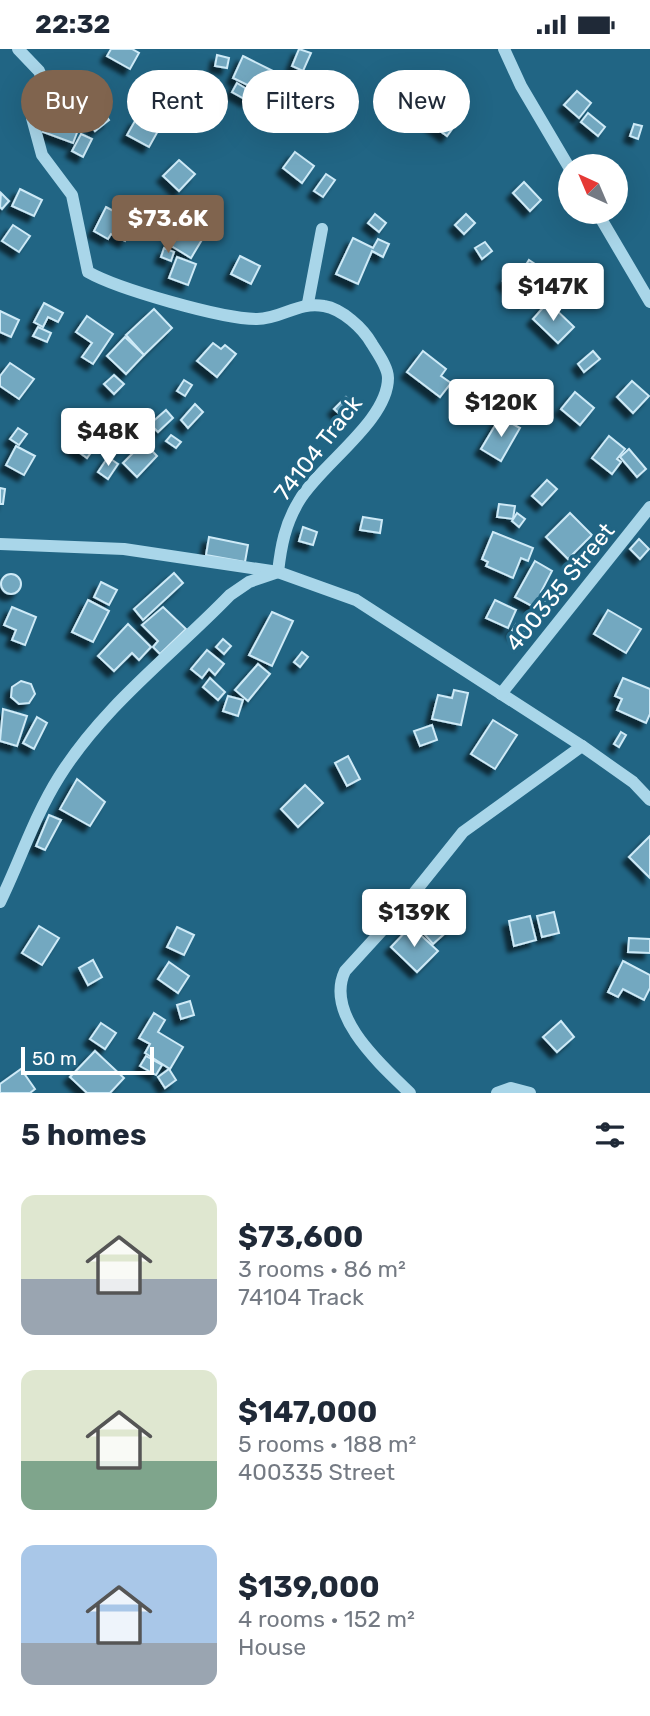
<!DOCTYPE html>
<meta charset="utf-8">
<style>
:root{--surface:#fff;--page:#f6f6f7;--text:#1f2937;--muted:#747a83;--accent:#80644e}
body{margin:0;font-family:Rubik,sans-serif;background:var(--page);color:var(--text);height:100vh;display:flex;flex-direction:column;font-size:26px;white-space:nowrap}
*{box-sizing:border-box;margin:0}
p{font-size:23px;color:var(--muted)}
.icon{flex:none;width:38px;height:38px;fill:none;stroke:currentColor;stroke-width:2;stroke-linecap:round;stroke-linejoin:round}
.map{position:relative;height:1044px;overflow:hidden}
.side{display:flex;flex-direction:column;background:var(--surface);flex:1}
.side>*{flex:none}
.banner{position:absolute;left:21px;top:21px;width:609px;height:63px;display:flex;gap:14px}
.needle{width:46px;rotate:316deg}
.buttons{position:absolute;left:558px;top:105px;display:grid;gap:14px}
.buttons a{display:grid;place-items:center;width:70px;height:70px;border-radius:50%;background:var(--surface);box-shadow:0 7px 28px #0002;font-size:35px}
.scale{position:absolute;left:21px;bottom:18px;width:133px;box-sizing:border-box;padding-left:7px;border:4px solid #fff;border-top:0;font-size:19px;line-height:24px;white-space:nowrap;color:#fff;-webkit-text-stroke:5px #216584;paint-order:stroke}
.price{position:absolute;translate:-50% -60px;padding:0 16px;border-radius:7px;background:#fff;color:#222;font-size:23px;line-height:46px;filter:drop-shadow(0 2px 4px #0008)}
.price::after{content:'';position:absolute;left:50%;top:42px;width:21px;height:16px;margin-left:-10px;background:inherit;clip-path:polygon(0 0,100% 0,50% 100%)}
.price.current{background:var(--accent);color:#fff}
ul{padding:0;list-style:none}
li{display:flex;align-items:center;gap:21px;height:175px;padding:0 21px}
li span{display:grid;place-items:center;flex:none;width:196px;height:140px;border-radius:14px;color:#555}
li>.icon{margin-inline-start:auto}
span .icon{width:84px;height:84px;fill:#fffc;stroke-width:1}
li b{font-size:30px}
h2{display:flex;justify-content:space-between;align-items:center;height:84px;padding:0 21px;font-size:30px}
.tag{padding:0 24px;border-radius:32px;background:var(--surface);box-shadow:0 7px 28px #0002;font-size:24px;line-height:63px}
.tag.current{background:var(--accent);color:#fff}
.status{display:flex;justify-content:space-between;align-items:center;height:49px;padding:0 35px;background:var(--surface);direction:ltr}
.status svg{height:19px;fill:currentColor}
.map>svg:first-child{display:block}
.building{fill:#73a8c0;stroke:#ceeaf7;stroke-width:2;filter:url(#shadow)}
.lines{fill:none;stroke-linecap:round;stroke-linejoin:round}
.minor{stroke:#a9d6e9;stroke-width:12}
.labels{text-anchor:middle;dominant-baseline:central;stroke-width:7;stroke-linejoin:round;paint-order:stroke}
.street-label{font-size:23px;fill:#fff;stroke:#216584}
</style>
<div class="status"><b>22:32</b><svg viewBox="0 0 49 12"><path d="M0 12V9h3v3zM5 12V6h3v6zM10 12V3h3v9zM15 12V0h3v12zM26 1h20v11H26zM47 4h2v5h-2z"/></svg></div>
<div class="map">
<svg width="650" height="1044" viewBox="0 0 650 1044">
<defs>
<filter id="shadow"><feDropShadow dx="-6" dy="6" stdDeviation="2" flood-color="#0009"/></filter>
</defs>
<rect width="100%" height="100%" fill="#216584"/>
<g class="building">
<polygon points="111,0 132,0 139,4 130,20 107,7"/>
<polygon points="299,0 311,4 303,22 292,17"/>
<polygon points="217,6 229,9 227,19 215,17"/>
<polygon points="243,7 273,22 262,43 233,29"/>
<polygon points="237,34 253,44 248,52 232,43"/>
<polygon points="57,35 70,50 56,61 44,47"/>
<polygon points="577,42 591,54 579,69 564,56"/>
<polygon points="265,44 273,56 260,63 253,51"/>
<polygon points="75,48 87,56 82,65 69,58"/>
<polygon points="442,54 461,68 447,87 429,74"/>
<polygon points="98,56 109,71 95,82 84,67"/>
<polygon points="50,64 80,76 73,94 43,83"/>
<polygon points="588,64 605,78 598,87 581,73"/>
<polygon points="136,70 158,82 149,98 127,86"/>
<polygon points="634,75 642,77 638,90 630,87"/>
<polygon points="81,85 92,90 83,108 72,102"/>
<polygon points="295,103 314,117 302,134 283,119"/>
<polygon points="179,111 195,125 179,142 163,127"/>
<polygon points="326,125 335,131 323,148 314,142"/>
<polygon points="524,133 541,151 530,162 513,144"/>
<polygon points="20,140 42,151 34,167 12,157"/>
<polygon points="1,144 9,152 2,160 0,158"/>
<polygon points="141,148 157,158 146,176 130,166"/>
<polygon points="106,158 134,173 125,192 111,185 108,190 94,182"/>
<polygon points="375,165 386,174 379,183 368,174"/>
<polygon points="466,165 475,174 464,185 455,176"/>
<polygon points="180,175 203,189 191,209 168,195"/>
<polygon points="13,176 30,187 19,203 2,192"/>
<polygon points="353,189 373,199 378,190 389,195 383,208 372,202 358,235 336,225"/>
<polygon points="485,193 492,202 482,210 475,199"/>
<polygon points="164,199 174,203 171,212 161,208"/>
<polygon points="240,207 260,217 251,235 231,225"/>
<polygon points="177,208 196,215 188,236 169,229"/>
<polygon points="529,211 541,219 533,229 522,222"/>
<polygon points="511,225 525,240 517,247 503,232"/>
<polygon points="548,253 574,278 558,294 533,270"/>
<polygon points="44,254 63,264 58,273 48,268 43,278 34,273"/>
<polygon points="154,260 172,279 144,306 126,286"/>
<polygon points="0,262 19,271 11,288 0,283"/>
<polygon points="87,267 113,285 93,315 82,308 92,294 76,283"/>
<polygon points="38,278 51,284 47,293 33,287"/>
<polygon points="125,288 144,306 126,325 107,307"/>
<polygon points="213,294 221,300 225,296 236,305 217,328 197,312"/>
<polygon points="423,302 446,320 441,327 451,334 440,348 407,323"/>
<polygon points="593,302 600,310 584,323 578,315"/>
<polygon points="10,314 34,330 19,350 0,337 0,327"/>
<polygon points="114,326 124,335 114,345 104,335"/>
<polygon points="184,331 192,336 185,347 177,342"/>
<polygon points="632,332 649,347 633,364 617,348"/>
<polygon points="575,343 594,359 580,376 561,360"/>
<polygon points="346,348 358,359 346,371 334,360"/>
<polygon points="195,355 203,363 188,379 181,371"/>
<polygon points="166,361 173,369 158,383 150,375"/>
<polygon points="500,368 520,379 501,412 481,400"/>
<polygon points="86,374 103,387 87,409 69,396"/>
<polygon points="18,379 27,385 19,396 10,390"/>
<polygon points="171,386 181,393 176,399 166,392"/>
<polygon points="609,387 625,400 617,410 621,413 612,425 592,409"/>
<polygon points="144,393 157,407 137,428 123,414"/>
<polygon points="16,397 35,407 24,426 6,416"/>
<polygon points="629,400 646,420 637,428 620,408"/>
<polygon points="108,408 118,415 108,430 98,423"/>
<polygon points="547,431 557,440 542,456 532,447"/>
<polygon points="0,439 5,440 3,455 0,455"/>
<polygon points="499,455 515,457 513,470 497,468"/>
<polygon points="517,464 525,470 519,478 512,472"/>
<polygon points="570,464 592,486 568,510 546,488"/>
<polygon points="363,468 382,471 380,484 360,481"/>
<polygon points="303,478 317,483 313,496 299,492"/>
<polygon points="493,483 533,499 528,512 521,509 513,529 486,517 488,513 482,510"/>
<polygon points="209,488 248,496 245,513 206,506"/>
<polygon points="639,490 649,500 640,510 630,500"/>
<polygon points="535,512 552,522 541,543 551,548 543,563 515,548"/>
<polygon points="174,524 183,534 143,571 134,560"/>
<circle cx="11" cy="535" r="10"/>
<polygon points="101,533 117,541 109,556 94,548"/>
<polygon points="88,551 109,562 93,593 72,583"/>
<polygon points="495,551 516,561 508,579 486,569"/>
<polygon points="12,558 36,568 25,596 12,591 16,581 4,576"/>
<polygon points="163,558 186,580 160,605 153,598 158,592 142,576"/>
<polygon points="608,561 641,580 626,604 594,585"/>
<polygon points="272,563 293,572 272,617 249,606"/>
<polygon points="128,575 151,598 139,611 132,604 114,622 98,607"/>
<polygon points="516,575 525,580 520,588 512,582"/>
<polygon points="223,590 231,597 224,605 216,598"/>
<polygon points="207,601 224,615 215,626 209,620 202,629 191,620"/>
<polygon points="302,603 308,608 300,618 294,613"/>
<polygon points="258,615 270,625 248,652 235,641"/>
<polygon points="210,629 225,643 218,651 203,638"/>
<polygon points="623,629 650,640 650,665 646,674 617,661 622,650 615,647"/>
<polygon points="21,632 31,635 35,645 29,654 19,655 11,648 12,638"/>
<polygon points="454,641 468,644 461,676 432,670 438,646 452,649"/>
<polygon points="228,647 243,651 238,667 223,662"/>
<polygon points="3,660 27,667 17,697 0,692"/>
<polygon points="37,668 47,674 34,700 23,694"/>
<polygon points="493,671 517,686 495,720 471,705"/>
<polygon points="432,676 437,691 420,697 414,682"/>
<polygon points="621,683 626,686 619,698 614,695"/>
<polygon points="348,707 360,730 347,737 335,714"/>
<polygon points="77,730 105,753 90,777 60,760"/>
<polygon points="305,736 323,754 298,778 281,760"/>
<polygon points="49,766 61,771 45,801 36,797"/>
<polygon points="650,787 650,829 629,808"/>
<polygon points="554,863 559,884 542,888 537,867"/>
<polygon points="438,864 452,878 433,895 420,880"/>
<polygon points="530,867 536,891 514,897 509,872"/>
<polygon points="39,877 59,889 42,916 22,904"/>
<polygon points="411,877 438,902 417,923 391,898"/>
<polygon points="177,878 194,886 184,906 167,898"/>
<polygon points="629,889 650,890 650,904 628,903"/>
<polygon points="93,911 102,928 88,936 79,919"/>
<polygon points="623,912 650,926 650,939 644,951 623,940 618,948 608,943"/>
<polygon points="169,913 189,927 178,944 158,930"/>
<polygon points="190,952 194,966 181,970 177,956"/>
<polygon points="154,964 165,971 158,983 183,998 170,1020 145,1004 150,995 139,989"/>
<polygon points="561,972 574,988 557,1003 543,988"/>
<polygon points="101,974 116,984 105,1000 90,990"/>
<polygon points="95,1002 124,1029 110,1044 87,1044 70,1028"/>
<polygon points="146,1007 162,1016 156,1026 140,1017"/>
<polygon points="21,1020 35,1040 30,1044 0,1044 0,1035"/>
<polygon points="169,1020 176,1031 165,1039 158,1028"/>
</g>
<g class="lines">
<g class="minor">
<polyline points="504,0 521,37 570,120"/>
<polyline points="597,163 650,253"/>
<polyline points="308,254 322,180"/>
<polyline points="0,495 124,500 278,523 356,551 582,697 633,733 650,751"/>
<polyline points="501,645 650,458"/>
<path d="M0,853C20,812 34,768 59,728C104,656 172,606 230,546L249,533L278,523C281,497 285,475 299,452C320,416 388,372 388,329C388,318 378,305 372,295C363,279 342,260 324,257C298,252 282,270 257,270C222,270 118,240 88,223L72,146L42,106L32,69L45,36L39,22L18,0"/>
<path d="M410,1044C381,1016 324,966 345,922L398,864L463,783L582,697"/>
<polyline points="497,1044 511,1039 530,1044"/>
</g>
</g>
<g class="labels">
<g class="street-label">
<text transform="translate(318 399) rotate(-52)">74104 Track</text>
<text transform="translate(560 538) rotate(-51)">400335 Street</text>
</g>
</g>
</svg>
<div class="buttons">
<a><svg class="needle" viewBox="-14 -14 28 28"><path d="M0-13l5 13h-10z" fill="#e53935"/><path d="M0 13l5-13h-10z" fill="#747a83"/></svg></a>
</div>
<div class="scale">50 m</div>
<b class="price current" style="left:168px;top:206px">$73.6K</b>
<b class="price" style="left:553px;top:274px">$147K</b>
<b class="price" style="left:501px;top:390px">$120K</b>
<b class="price" style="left:108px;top:419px">$48K</b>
<b class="price" style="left:414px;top:900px">$139K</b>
<div class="banner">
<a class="tag current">Buy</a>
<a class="tag">Rent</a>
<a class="tag">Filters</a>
<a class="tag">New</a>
</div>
</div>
<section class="side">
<h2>5 homes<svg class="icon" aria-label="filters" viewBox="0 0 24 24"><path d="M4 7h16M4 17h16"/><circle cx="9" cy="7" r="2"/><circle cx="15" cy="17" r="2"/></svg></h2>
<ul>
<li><span style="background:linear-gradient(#dfe7d0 60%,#9aa5b1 0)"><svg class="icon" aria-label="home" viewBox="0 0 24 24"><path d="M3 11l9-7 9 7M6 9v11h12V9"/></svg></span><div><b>$73,600</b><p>3 rooms · 86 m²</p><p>74104 Track</p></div></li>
<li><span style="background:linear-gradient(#dfe7d0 65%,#7fa58c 0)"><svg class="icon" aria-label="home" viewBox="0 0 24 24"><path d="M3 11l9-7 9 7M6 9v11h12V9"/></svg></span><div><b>$147,000</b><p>5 rooms · 188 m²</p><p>400335 Street</p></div></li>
<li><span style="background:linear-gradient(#a9c7e8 70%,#9aa5b1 0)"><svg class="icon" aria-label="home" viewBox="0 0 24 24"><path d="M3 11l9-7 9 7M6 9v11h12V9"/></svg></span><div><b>$139,000</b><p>4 rooms · 152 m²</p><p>House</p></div></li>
</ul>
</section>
